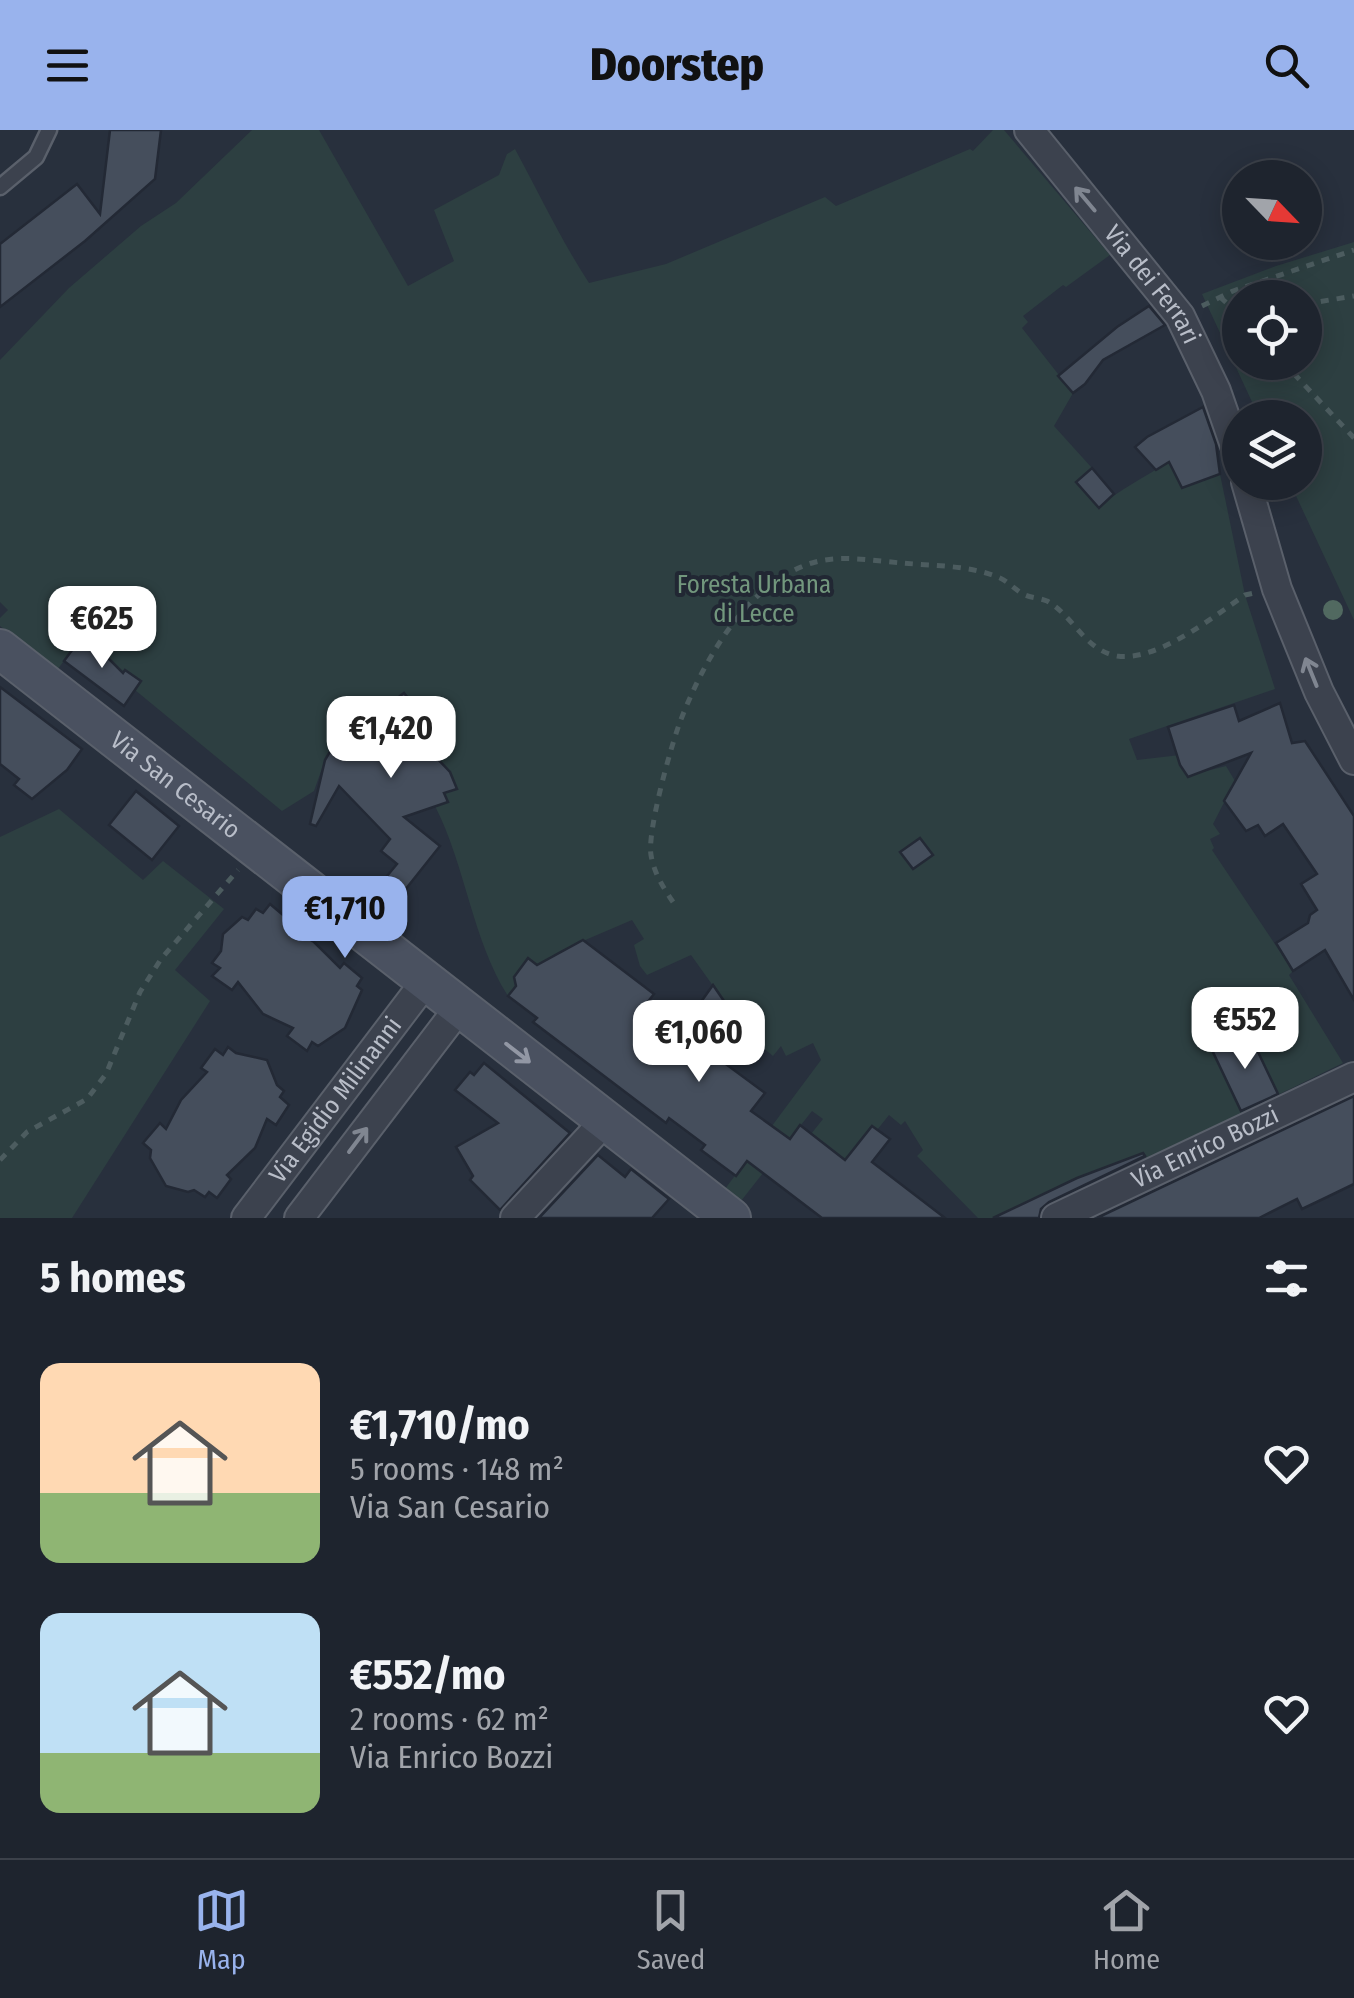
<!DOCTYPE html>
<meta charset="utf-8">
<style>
:root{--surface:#1e242e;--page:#2b303a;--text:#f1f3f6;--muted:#a1a4aa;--line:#3c414a;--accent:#99b3ed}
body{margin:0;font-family:"Fira Sans Condensed",sans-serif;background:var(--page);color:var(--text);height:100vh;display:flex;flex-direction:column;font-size:38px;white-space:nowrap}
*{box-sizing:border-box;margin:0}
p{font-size:32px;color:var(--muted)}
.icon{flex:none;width:55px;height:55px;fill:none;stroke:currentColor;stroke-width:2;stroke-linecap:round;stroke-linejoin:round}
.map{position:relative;height:1088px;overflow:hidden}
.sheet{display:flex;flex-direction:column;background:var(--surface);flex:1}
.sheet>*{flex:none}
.needle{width:65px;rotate:115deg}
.fabs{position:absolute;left:1222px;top:30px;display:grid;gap:20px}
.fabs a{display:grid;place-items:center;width:100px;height:100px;border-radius:50%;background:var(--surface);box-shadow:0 5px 25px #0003,0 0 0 2px var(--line);font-size:50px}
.price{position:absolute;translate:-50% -85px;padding:0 22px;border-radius:20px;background:#fff;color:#222;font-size:32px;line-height:65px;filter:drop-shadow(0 2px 5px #0008)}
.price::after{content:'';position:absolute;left:50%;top:60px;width:30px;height:22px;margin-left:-15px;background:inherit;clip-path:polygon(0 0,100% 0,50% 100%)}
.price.active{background:var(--accent);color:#111}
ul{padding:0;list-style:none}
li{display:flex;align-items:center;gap:30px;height:250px;padding:0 40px}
li span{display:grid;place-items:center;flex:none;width:280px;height:200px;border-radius:20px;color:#555}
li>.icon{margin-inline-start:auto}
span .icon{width:120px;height:120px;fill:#fffc;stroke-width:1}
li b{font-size:42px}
h2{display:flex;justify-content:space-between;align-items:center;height:120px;padding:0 40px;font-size:42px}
header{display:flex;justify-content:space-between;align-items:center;height:130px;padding:0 40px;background:var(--accent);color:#111;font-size:45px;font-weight:800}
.dock{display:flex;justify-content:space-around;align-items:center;height:140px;border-top:2px solid var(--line);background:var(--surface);font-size:28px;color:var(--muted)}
.dock a{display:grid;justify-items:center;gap:5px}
.dock .active{color:var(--accent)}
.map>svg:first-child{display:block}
.green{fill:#2d3f41;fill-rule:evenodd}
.building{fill:#454e5c;stroke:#232935;stroke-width:2.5}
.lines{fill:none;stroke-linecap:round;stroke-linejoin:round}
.service-casing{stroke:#5a606b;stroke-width:19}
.minor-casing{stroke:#5a606b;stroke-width:32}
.secondary-casing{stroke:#5a606b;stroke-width:42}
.path{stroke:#4c5c5f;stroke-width:5;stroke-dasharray:8 8;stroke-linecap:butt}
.service{stroke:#3c424e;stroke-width:14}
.minor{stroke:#3c424e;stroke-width:28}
.secondary{stroke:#4a5160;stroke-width:38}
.tree{fill:#516960}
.oneway{stroke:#808691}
.oneway2{stroke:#9297a4}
.labels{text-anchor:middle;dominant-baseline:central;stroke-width:8;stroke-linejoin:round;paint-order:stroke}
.street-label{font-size:25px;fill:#b8bdc8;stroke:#212733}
.park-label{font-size:25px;fill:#72977d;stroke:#212733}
</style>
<header><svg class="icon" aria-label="menu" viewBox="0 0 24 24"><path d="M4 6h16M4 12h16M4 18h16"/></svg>Doorstep<svg class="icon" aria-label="search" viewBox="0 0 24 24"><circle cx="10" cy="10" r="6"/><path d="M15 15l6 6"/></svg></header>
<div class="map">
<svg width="1354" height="1088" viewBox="0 0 1354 1088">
<rect width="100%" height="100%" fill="#28303d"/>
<g class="green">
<path d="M252,0H319L408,156L454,131L434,80L499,45L507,24L515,19C540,65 561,110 589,153L666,134L825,67L836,76L970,19L973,21L993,0H1004L1110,125L1066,157L1063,155L1023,186L1028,192L1022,198L1073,263L1054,296L1092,338L1076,352L1099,377C1120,359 1146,347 1169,331L1182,358L1220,344L1245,465L1275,559L1129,609L1137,630L1180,625V635L1187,646L1226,636L1235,651L1213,694L1220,704L1210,709L1214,718L1212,720L1293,841L1289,845L1343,933L1147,1029L1143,1023L1077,1048L998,1088H978L917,1026L923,1020L905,991L901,995L889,985L877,1000L871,996L846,1031L811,1004L823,989L812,981L741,1071L725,1059L821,930L813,913L786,926L781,916L773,926L739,898L751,882L742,871L726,874L691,825L647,845L640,836L634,815L644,809L632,790L562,820L537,835L528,829L514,847L516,856L508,866C472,809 466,737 435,676L447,672L444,663L457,658L450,642L433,624L426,592L429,588L405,563L396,570L392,567L347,606L340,604L325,630L314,661L282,681L135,560L140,551L126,540L119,548L84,505L57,540L0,496V488L8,480L0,472V230L69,158L141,96L176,73Z"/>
<path d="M1354,112V490L1290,353L1305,352V288L1259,287L1202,164L1276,136ZM1240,168H1305V232H1240Z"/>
<polygon points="59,679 143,750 163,731 224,779 175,840 210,871 72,1088 0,1088 0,707"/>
</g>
<g class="building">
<polygon points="110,0 161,0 155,49 85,111 0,177 0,114 77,54 100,84"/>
<polygon points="1149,176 1165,195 1103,230 1085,254 1073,263 1058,246 1117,197"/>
<polygon points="1203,277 1216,314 1220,344 1182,358 1169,332 1156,340 1135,317 1147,307"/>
<polygon points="1092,338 1114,364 1099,378 1076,352"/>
<polygon points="84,504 123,543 125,540 141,551 124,576 64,531"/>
<polygon points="0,557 82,619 67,640 32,669 14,655 19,649 0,634"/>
<polygon points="404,563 445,614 433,624 450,642 457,659 444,663 448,672 404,687 440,716 405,760 387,746 397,734 381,721 390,709 339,656 316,696 310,694 325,630 341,603 347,606"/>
<polygon points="1280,573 1292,613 1305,611 1354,686 1354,870 1325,820 1293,841 1276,813 1308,793 1310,785 1317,780 1301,754 1317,744 1283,694 1265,706 1258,695 1246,701 1224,671 1251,623 1188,647 1180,635 1168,597 1234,575 1239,591"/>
<polygon points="136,661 179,696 152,730 109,695"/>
<polygon points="920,708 933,725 913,739 900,722"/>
<polygon points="270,774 289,790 285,795 314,812 340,838 344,833 362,848 357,856 362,860 345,898 318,916 312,912 307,921 287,906 293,898 263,884 238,852 232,860 212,846 220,838 212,833 221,821 223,804 242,787 248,790 256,779 263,783"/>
<polygon points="583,810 654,864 646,874 681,900 713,855 726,874 696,912 765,963 751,981 790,1009 800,995 845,1030 872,996 890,1009 872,1032 945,1088 822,1088 747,1031 736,1046 701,1020 705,1015 669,988 666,993 533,892 537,888 508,866 516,856 514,847 528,828 537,835"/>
<polygon points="1249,903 1278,964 1241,981 1212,920"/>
<polygon points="228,917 236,923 267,930 277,955 284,961 280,967 289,975 276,995 267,989 255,1018 227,1045 231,1049 217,1068 209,1062 205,1067 194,1060 188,1062 166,1056 150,1028 151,1020 143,1013 160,993 166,999 181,970 207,942 201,938 215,919 223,925"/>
<polygon points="484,933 570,1003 500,1080 470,1050 473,1046 456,1017 498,993 455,960 470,942 474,945"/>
<polygon points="1354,966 1354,1054 1323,1069 1302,1079 1297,1069 1259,1088 1097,1088"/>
<polygon points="1143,1023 1145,1026 1049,1072 1041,1079 1039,1088 993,1088 1077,1048"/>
<polygon points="598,1025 625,1047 631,1039 669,1069 652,1088 539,1088"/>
</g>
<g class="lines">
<g class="service-casing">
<polyline id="service" points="0,57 36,27 49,0"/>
</g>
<g class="minor-casing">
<g id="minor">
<path id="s1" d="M1029,0L1180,186L1216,261L1240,330"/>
<polyline points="1246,352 1277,459 1319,562 1354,630"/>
<path id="s2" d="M246,1088L426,851"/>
<polyline points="299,1088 459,878"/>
<polyline points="515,1088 605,991"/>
<path id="s3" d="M1056,1088L1354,947"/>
</g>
</g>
<g class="secondary-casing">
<g id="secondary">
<path id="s4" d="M0,519L731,1088"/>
</g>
</g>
<g class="path">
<polyline points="1220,167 1229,175 1240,175"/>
<polyline points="1305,174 1354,166"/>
<polyline points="1202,176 1233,161 1354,120"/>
<polyline points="1283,232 1354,308"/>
<path d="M673,772C663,757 654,743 651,725C647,701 671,616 680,592C703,532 746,453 812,433C840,424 874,431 902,433C934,436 970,435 1000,448C1009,452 1016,461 1025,465C1032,468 1040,468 1047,471C1074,486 1084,520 1117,526C1157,532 1213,487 1245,465L1254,463"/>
<polyline points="0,1030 27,1002 87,969 106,944 140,862 161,829 238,740"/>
</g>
<use href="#service" class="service"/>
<use href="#minor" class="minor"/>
<use href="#secondary" class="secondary"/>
</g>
<circle class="tree" cx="1333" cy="480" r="10"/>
<defs><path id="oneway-shaft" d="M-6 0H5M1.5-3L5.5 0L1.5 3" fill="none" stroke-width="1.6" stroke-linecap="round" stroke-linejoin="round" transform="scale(2.5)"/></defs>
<g class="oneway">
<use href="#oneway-shaft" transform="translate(1085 69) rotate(-130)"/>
<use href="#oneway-shaft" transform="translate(1311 542) rotate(-112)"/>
<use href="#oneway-shaft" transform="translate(358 1010) rotate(-53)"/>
</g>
<use class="oneway2" href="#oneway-shaft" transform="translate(518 923) rotate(38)"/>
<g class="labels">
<g class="street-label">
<text stroke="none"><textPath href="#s1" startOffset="198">Via dei Ferrari</textPath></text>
<text stroke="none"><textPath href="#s4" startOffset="222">Via San Cesario</textPath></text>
<text stroke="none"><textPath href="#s2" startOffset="148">Via Egidio Milinanni</textPath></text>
<text stroke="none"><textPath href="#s3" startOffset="165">Via Enrico Bozzi</textPath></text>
</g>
<g class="park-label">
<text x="754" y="455">Foresta Urbana<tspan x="754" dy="29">di Lecce</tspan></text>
</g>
</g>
</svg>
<div class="fabs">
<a><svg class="needle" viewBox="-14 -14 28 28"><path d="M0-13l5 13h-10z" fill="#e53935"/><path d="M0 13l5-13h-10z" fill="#a1a4aa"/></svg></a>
<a><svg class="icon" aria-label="locate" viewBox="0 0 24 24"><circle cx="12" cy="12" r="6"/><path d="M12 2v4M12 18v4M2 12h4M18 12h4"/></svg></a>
<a><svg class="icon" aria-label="layers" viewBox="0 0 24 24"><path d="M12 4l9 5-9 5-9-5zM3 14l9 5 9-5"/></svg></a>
</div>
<b class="price" style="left:102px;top:541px">€625</b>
<b class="price" style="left:391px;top:651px">€1,420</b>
<b class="price active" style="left:345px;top:831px">€1,710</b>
<b class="price" style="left:1245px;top:942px">€552</b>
<b class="price" style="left:699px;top:955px">€1,060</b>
</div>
<section class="sheet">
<h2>5 homes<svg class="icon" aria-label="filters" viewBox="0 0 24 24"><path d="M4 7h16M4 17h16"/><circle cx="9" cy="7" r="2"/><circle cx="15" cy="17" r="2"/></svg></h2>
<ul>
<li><span style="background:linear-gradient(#ffd9b3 65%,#8fb573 0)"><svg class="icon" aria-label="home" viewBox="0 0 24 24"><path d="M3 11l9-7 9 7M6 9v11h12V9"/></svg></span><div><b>€1,710/mo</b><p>5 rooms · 148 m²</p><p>Via San Cesario</p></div><svg class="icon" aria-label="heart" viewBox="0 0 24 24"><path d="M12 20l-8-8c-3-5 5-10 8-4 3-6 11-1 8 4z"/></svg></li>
<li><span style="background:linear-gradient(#bfe0f5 70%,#8fb573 0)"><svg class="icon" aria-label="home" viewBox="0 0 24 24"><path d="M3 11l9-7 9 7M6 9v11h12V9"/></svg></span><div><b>€552/mo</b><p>2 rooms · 62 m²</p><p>Via Enrico Bozzi</p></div><svg class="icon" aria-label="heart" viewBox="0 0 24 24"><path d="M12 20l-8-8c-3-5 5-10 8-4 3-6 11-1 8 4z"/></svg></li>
</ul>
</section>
<nav class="dock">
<a class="active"><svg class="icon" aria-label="map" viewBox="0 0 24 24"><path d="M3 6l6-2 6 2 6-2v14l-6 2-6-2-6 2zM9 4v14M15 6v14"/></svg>Map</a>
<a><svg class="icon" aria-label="saved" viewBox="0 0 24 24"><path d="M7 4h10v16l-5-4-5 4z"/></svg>Saved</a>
<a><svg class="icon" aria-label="home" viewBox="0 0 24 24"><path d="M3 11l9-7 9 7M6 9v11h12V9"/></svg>Home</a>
</nav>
